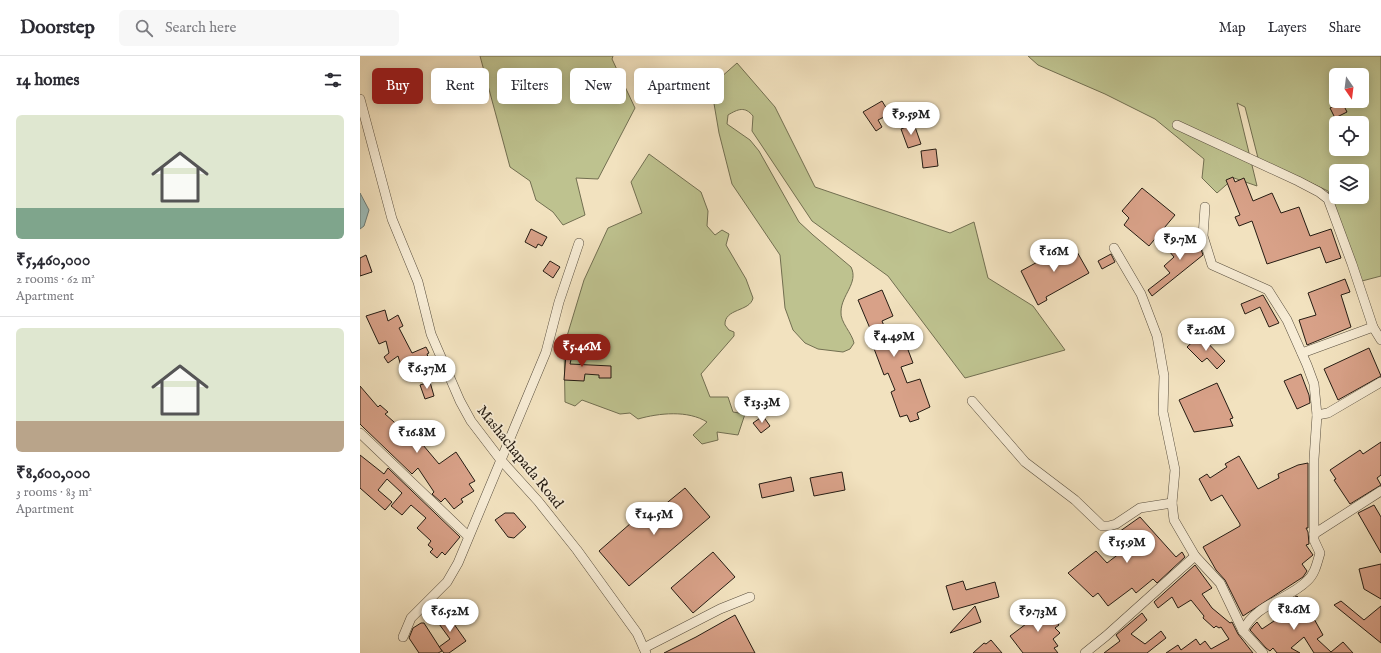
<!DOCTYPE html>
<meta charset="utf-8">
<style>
:root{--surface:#fff;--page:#f7f7f7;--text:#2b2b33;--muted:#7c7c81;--line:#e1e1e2;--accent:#8f2418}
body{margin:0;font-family:"IM FELL English",serif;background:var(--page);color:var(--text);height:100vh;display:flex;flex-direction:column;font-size:15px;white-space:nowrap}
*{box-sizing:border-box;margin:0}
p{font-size:13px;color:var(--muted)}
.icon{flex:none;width:22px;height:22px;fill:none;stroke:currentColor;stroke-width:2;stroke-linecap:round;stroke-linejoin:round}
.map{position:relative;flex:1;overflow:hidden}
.drawer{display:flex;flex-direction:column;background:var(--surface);width:360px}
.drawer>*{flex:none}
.banner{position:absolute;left:12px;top:12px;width:380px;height:36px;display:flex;gap:8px}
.needle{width:26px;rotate:166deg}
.controls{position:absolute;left:969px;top:12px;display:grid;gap:8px}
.controls a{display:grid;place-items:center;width:40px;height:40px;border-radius:6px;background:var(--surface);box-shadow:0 2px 10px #0003;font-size:20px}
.price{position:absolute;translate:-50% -34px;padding:0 9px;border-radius:14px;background:#fff;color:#222;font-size:13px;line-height:26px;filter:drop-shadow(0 1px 2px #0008)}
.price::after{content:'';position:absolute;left:50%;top:24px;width:12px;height:9px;margin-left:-6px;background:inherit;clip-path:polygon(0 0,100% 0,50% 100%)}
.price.current{background:var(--accent);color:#fff}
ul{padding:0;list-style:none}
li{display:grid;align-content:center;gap:8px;height:212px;padding:0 16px}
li+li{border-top:1px solid var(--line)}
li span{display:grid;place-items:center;height:124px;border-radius:6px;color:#555}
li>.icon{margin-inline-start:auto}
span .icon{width:72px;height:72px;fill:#fffc;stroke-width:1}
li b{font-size:17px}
h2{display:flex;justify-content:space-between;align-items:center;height:48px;padding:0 16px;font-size:17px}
.tag{padding:0 14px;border-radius:6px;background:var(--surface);box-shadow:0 2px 10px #0003;font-size:14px;line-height:36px}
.tag.current{background:var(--accent);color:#fff}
header{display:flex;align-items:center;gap:24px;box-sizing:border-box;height:56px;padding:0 20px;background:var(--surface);border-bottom:1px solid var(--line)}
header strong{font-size:19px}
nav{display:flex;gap:22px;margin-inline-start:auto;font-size:14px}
.search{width:280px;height:36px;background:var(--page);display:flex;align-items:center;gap:10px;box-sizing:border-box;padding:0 14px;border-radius:6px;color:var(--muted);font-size:15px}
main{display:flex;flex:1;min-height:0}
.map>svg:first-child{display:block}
.green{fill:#bec28f;stroke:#726f51;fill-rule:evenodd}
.water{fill:#9dbcb9;stroke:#6d7c77}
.building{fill:#d8a188;stroke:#251c13}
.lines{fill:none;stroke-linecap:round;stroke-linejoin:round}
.street-casing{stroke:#584e3e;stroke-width:10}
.street{stroke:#f7ecd5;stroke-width:9}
.labels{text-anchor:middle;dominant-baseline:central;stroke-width:3.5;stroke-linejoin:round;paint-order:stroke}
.street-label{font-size:15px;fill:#251c13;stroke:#f7ecd5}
</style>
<header>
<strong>Doorstep</strong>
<div class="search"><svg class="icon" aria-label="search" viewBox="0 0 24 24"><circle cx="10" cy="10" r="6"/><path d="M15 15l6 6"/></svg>Search here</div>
<nav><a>Map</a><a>Layers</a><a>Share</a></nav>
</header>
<main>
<section class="drawer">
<h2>14 homes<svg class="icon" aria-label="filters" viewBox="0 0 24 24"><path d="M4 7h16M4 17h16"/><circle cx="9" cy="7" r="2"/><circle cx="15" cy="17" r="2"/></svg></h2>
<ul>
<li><span style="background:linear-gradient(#dfe7d0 75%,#7fa58c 0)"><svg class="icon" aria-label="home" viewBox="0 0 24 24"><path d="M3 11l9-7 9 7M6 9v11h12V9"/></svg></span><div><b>₹5,460,000</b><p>2 rooms · 62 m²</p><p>Apartment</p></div></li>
<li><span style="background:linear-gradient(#dfe7d0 75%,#b9a48a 0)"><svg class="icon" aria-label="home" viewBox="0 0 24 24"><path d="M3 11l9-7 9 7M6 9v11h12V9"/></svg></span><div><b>₹8,600,000</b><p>3 rooms · 83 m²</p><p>Apartment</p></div></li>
</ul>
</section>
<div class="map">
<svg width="1021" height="597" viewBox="0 0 1021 597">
<rect width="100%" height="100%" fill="#f2e2bf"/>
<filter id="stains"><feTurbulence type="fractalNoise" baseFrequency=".005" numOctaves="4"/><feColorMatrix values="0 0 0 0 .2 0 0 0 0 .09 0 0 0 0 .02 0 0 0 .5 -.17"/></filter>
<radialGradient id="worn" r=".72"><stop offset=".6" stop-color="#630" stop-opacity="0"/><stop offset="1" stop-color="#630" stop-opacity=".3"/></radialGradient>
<g class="green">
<polygon points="120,0 253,0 252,3 275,52 238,123 216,122 225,159 203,169 193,156 176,144 170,125 150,111"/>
<path d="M668,0H1021V220L1002,225L968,135L898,102L885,51L877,47L897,130L874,122L857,137L842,122L844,103L795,63L745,38L678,9ZM976,19H1002V45H976ZM976,67H1002V93H976ZM976,115H1002V141H976Z"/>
<path d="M377,7L415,51L455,131L590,177L614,166L628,222L673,250L705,294L605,322L528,220L452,165L392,75L393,60C385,50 378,53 368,59L367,68L390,84L399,95L439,166L453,179L491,211C499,227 481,239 481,256C480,266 492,277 494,287L490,293L483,296L458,293L445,287L433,274L425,252L420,199L372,128L359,77L351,30Z"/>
<path d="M289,98L341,136L348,155L347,170L355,179L362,174L369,178L366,189L386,223L393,242C390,256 364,252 365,269L369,274L374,276V280L341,318L350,341H368L373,356L385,358L378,379L357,376L358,384L342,388L333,379L347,366C328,354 299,357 278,363L270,357L260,358L222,344L215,350L205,346L204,290L224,224L248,172L282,157L271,126Z"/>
</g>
<polygon class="water" points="0,137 9,154 4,170 0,173"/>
<g class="building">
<polygon points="522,45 530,58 518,64 522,71 516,75 503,56"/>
<polygon points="982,46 987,56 975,62 970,52"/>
<polygon points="554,68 561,88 548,92 541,73"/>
<polygon points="576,93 578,110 563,112 561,95"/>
<polygon points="873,121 875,126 884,122 893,145 912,137 921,157 939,151 950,180 971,173 981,202 966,207 960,191 907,208 892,165 879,170 875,161 880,159 866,124"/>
<polygon points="782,132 815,159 789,190 764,169 769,162 762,155"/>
<polygon points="171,173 187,181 182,190 178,188 176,192 165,186"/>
<polygon points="830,178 840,190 843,199 792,240 788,234 810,217 804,210 814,201 809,195"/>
<polygon points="712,187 729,217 686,241 687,244 678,249 661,215"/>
<polygon points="751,198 755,206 742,213 738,205"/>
<polygon points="6,199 12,216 0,220 0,202"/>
<polygon points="190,205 200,211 193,222 183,215"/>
<polygon points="985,223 990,236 981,239 991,271 947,289 939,264 956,259 948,237"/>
<polygon points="522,234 533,260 522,265 529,282 542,278 553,307 541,311 547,327 560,323 570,351 557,357 559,363 550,366 547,359 540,361 531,336 535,334 528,317 524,319 513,290 517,289 498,244"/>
<polygon points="903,239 919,267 909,271 900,251 885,258 881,248"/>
<polygon points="25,254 28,265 38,259 43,270 39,272 52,297 66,291 69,297 67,298 68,301 65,302 66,305 53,312 52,310 42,313 38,300 28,307 24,301 29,297 26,285 19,288 6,260"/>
<polygon points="840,279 865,305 857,313 847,302 842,306 827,291"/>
<polygon points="203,289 214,291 210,308 251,310 251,322 239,322 239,319 225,318 224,325 204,324 206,298 201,297"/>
<polygon points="1009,292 1021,320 978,344 964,313"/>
<polygon points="941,318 949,339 950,347 937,353 924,325"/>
<polygon points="70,326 74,340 65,343 60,329"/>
<polygon points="857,327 873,362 870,363 873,370 834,376 819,344"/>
<polygon points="0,330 18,351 20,349 28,356 25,358 43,374 47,370 79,408 96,396 115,425 109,428 114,435 101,443 103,446 94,453 85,442 81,446 72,438 74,436 58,412 52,418 4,372 0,368"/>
<polygon points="403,360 410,370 401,377 393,367"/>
<polygon points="1021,386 1021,419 1017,422 1021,429 990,448 974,424 976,423 970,414 1000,394 1003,398"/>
<polygon points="0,399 24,418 28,412 100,481 85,499 82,496 77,502 70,496 73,493 68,489 71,485 57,472 66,462 51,449 42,459 31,450 42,437 27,423 18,434 32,446 25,454 0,432"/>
<polygon points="879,400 898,433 919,422 918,418 938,409 948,407 948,472 946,472 948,476 949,488 946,489 953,499 942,508 947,515 943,521 883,560 865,524 856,514 843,491 880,470 880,468 862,439 851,445 839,423 847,418 850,422 867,411 865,408"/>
<polygon points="482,416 485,434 454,440 450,422"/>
<polygon points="431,421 434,435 402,442 399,428"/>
<polygon points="325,432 350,461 269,530 239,495 287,453 292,459"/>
<polygon points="1014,449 1021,461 1021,497 998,457"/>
<polygon points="145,457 154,457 166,471 154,482 148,481 135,464"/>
<polygon points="780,461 816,501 822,496 825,501 797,527 793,523 776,537 772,532 748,550 738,537 733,541 708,517 736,495 747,507 760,497 749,483"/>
<polygon points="353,496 375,521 333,557 311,532"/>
<polygon points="1021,508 1021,543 1004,533 999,513"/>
<polygon points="835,509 852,532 842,538 852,552 870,567 872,566 878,578 893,597 806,597 818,589 821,594 836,583 840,589 845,585 851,593 869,583 861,571 859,572 856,570 854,572 843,562 844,560 831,544 818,552 812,541 798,552 794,546"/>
<polygon points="603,525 606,534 635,526 639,541 593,554 586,530"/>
<polygon points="937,540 947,553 948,552 963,579 957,583 971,596 983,586 993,597 954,597 944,581 931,592 940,597 917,597 913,592 910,595 906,592 890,574 893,570 897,566 902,573 926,557 921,549"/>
<polygon points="981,545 1004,564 1021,550 1021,587 974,549"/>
<polygon points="683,549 699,569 695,572 700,577 693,583 698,590 694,592 698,597 663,597 650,580 666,568 664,565"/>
<polygon points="615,550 621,566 590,577"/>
<polygon points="84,554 106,585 89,597 84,597 79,591 90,583 74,561"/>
<polygon points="782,557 787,564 771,578 785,588 801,575 806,582 787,597 744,597 760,585 756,579"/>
<polygon points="375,559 395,597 304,597 336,581"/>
<polygon points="61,567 64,567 82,595 78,597 59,597 49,582 53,572"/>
<polygon points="631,584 642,597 613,597 624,587 626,588"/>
</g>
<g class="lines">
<g class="street-casing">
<g id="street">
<polyline points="0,43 32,163 58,226 71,278 100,345 111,365 140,403 178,445 217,494 277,577 286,597"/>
<polyline points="817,69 938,125 959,136 968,143 992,208 1013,271 1021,284"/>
<path d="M845,151L843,180L852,209L908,234L927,264L947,309L954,328L957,359L954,403V484L960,497C957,507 955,518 947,525C928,544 895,548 883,575L903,597"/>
<polyline points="754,192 781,238 797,280 804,320 803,356 815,414 812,447 814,464 835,500 860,527 883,575"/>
<polyline points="942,297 1013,271"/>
<polyline points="612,345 665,406 715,444 742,470 749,470 756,468 780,452 812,447"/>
<polyline points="957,359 968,357 1021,326"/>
<polyline points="0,377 108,480"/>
<polyline points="954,478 1021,435"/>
<polyline points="43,581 51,562 87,526 98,507 186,296 199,246 219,187"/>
<polyline points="284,592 360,553 390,541"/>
<polyline points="725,597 746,580 835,500"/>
</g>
</g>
<use href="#street" class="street"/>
</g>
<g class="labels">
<g class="street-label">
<text transform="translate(160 401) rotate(51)">Mashachapada Road</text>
</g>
</g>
<rect width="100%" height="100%" filter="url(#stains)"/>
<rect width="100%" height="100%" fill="url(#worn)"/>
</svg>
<div class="controls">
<a><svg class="needle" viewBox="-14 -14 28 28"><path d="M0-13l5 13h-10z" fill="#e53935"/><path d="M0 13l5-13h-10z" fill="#7c7c81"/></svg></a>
<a><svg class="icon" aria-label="locate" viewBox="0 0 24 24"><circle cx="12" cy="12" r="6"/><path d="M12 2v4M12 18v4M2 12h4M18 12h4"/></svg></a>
<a><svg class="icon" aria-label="layers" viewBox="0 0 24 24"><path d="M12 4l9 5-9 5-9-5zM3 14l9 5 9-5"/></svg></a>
</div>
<b class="price" style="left:551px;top:80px">₹9.59M</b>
<b class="price" style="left:820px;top:205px">₹9.7M</b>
<b class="price" style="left:694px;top:217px">₹16M</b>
<b class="price" style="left:846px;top:296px">₹21.6M</b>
<b class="price" style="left:534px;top:302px">₹4.49M</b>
<b class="price current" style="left:222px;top:312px">₹5.46M</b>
<b class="price" style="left:67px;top:334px">₹6.37M</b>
<b class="price" style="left:402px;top:368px">₹13.3M</b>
<b class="price" style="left:57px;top:398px">₹16.8M</b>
<b class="price" style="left:294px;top:480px">₹14.5M</b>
<b class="price" style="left:767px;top:508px">₹15.9M</b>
<b class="price" style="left:934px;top:575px">₹8.6M</b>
<b class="price" style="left:90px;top:577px">₹6.52M</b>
<b class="price" style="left:678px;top:577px">₹9.73M</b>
<div class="banner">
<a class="tag current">Buy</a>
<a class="tag">Rent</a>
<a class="tag">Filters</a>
<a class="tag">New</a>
<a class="tag">Apartment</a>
</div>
</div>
</main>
